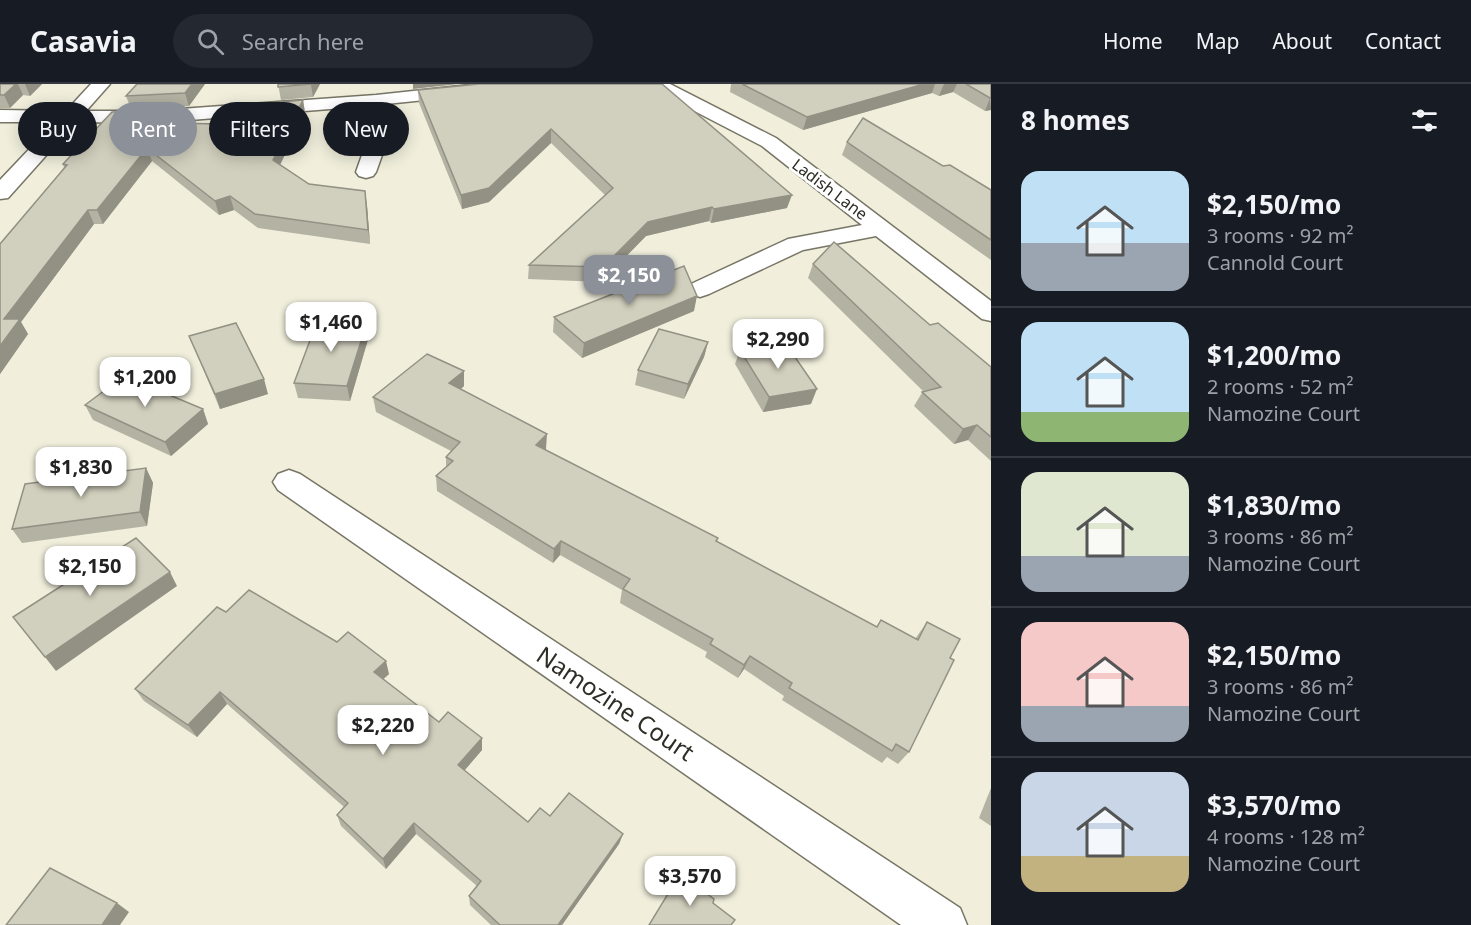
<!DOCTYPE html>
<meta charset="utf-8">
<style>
:root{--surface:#171b24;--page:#242831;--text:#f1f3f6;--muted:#9ea1a6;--line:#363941;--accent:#8c9099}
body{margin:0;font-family:"Noto Sans",sans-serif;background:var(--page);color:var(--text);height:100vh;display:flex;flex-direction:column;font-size:22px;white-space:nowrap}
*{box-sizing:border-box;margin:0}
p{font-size:20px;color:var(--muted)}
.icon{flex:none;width:33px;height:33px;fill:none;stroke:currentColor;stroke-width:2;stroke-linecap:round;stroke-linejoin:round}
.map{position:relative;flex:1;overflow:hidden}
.details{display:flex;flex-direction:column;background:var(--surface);width:480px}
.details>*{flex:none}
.top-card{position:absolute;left:18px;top:18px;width:570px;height:54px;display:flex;gap:12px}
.price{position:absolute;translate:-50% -51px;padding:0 14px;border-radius:12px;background:#fff;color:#222;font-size:20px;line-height:39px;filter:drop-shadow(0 2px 3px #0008)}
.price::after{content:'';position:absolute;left:50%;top:36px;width:18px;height:14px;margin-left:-9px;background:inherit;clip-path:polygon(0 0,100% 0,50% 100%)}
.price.active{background:var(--accent);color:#fff}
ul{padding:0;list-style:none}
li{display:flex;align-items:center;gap:18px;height:150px;padding:0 30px}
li+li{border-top:2px solid var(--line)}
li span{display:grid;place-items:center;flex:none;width:168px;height:120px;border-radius:18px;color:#555}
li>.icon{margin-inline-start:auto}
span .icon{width:72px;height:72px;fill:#fffc;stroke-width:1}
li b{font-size:26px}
h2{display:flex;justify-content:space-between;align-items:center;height:72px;padding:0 30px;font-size:26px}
.pill{padding:0 21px;border-radius:27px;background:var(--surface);box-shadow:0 3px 15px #0003;font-size:21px;line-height:54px}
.pill.active{background:var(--accent);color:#fff}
header{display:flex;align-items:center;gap:36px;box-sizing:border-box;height:84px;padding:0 30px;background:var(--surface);border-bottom:2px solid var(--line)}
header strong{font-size:28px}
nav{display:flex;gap:33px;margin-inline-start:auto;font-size:21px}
.search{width:420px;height:54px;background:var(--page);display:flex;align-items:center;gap:15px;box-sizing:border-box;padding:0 21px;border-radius:33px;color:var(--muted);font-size:22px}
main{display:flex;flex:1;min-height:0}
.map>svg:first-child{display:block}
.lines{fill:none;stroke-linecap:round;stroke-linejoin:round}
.street-casing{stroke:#777565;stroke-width:3}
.street{fill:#fff;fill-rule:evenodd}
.wall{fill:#b4b2a3}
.shaded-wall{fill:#929184}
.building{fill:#d1cfbd;stroke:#929184;stroke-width:1.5}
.labels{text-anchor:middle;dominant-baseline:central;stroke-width:6;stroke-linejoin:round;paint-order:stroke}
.far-street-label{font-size:16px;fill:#2e2d26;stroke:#fff}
.near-street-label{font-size:24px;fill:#2e2d26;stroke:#fff}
</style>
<header>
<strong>Casavia</strong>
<div class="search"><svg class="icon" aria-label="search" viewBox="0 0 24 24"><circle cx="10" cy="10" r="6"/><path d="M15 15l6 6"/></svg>Search here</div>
<nav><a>Home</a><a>Map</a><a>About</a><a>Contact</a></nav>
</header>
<main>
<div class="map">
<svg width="991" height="841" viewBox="0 0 991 841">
<rect width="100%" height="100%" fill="#f1efdc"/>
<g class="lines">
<g class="street-casing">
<g id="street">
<polygon points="91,0 110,0 86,27 153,27 376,11 479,0 540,0 537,4 531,5 386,20 392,43 376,88 373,92 366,94 359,92 356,88 372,43 368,22 153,39 76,38 8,114 0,115 0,96 55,38 0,38 0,26 66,27"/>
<polygon points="647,0 670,0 776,54 991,217 991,237 982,235 876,152 803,166 709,210 700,213 691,210 687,205 691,200 788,155 862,141 762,62 650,4"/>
<polygon points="289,386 300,390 960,824 967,841 901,841 278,406 273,398 278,390"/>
</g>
</g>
<use href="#street" class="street"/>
</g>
<g class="wall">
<polygon points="0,0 42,0 30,12 23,11 10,24 0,24"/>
<polygon points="137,0 205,0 189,22 131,25 126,12"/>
<polygon points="278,0 320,0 313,13 281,16"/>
<polygon points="479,0 787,124 711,139 709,137 646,152 601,198 528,195 529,181 605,111 551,59 489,118 462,125 419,19 418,6"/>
<polygon points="731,0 991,0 991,26 985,27 953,8 939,12 932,9 803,46 730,8"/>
<polygon points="303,16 305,29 280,81 309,100 367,121 370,160 258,144 234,126 219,131 152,77 103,140 94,140 21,238 28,250 0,290 0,160 64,84 63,80 175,39 282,41"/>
<polygon points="847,58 943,82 991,106 991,176 842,71"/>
<polygon points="813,180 930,241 991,283 991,377 968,356 954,360 914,322 923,307 808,194"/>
<polygon points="694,227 582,274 553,248 554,233"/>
<polygon points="367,238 369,252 350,317 298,314 294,299"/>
<polygon points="189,252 268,310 220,325 195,266"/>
<polygon points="708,258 704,273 684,315 635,301 638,286"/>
<polygon points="740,266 811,320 763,328 735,280"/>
<polygon points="464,287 464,302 461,305 546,365 545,366 876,543 881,536 915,555 927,538 950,574 909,668 898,680 887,673 882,679 782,616 784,612 744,585 738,594 705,573 707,568 620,519 622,506 560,471 553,479 437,407 436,392 446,383 446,373 451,367 376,328 373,313"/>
<polygon points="85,321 203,325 208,340 171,372 93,336"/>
<polygon points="146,384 153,399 147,442 22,459 12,445"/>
<polygon points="226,528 389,590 383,595 439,638 482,666 464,686 528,738 550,732 623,750 619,760 562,841 491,841 470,821 469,812 477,802 416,750 386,785 341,742 337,731 344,723 227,620 197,653 144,617 135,605"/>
<polygon points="991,704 991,742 979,734"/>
</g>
<g class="shaded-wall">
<polygon points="16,0 18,0 23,11 10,24 4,11"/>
<polygon points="25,0 42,0 30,12"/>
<polygon points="192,0 205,0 189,22 185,9"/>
<polygon points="311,0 320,0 313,13 311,1"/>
<polygon points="413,0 458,0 413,5"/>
<polygon points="924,0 935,0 932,9 803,46 807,33"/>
<polygon points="944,0 957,0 953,8 939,12"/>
<polygon points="990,14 991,26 985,27"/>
<polygon points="303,16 305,29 276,89 273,76"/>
<polygon points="172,26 176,39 162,39"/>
<polygon points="551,45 551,59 489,118 462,125 461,111"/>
<polygon points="147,64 152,77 103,140 97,126"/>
<polygon points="365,107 367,121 370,160 368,146"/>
<polygon points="792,111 787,124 711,139 714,125"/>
<polygon points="230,112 234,126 219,131 215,117"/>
<polygon points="712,123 709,137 646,152 601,198 603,183 648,138"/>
<polygon points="88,126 94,140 21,238 28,250 0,290 0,262 4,235"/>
<polygon points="697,212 694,227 582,274 584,259"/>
<polygon points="367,238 369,252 350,317 347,302"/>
<polygon points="708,258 704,273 684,315 688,300"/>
<polygon points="464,287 464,302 450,314 449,299"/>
<polygon points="264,295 268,310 220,325 215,310"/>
<polygon points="817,305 811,320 763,328 769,313"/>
<polygon points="203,325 208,340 171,372 165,358"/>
<polygon points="977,341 968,356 954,360 963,345"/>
<polygon points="547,350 546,365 535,376 536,361"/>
<polygon points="146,384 153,399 147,442 140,428"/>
<polygon points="561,457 560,471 553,479 554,465"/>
<polygon points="170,488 177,502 56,587 45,573"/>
<polygon points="750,572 744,585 738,594 744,581"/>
<polygon points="386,577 389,590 377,601 374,588"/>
<polygon points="220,608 227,620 197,653 188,641"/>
<polygon points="482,654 482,666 459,693 458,681"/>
<polygon points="414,739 416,750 386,785 383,775"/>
<polygon points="623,750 619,760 562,841 558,841"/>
<polygon points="117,819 129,828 120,841 102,841"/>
</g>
<g class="building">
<polygon points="0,0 16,0 4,11 0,11"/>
<polygon points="137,0 192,0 185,9 126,12"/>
<polygon points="278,0 311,0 278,3"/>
<polygon points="479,0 662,0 792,111 714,125 712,123 648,138 603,183 529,181 613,104 551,45 489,104 461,111 418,6"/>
<polygon points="742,0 924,0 807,33"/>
<polygon points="966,0 991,0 991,14 990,14"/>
<polygon points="303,16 273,76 309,100 365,107 368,146 255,130 230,112 215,117 147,64 97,126 88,126 4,235 20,235 0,262 0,160 67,81 63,80 112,28 172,26 162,39 282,41 280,18"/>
<polygon points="863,34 943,82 950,81 991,106 991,156 847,58"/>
<polygon points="834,158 930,241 938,239 991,283 991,353 977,341 963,345 922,308 941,303 813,180"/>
<polygon points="684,182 697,212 584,259 554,233"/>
<polygon points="318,235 367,238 347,302 294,299"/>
<polygon points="236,239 264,295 215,310 189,252"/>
<polygon points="659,245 708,258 688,300 638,286"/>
<polygon points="786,260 817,305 769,313 740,266"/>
<polygon points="427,270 464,287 449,299 547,350 536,361 718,454 716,457 877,543 881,536 918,556 927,538 960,555 950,574 954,576 909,668 896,660 892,667 789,604 792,599 750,572 744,581 710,560 713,555 623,505 630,495 561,457 554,465 436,392 453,377 446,373 460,358 373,313"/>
<polygon points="124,292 203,325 165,358 85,321"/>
<polygon points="146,384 140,428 12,445 25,400"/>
<polygon points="136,454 170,488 45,573 13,533"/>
<polygon points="249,506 337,558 348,548 386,577 374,588 439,638 448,628 482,654 458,681 528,738 540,724 550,732 569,709 623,750 558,841 500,841 469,812 481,797 414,739 383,775 337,731 348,719 220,608 188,641 135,605 217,523 226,528"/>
<polygon points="50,784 117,819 102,841 6,841"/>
<polygon points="680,790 714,815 713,819 735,836 731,841 649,841"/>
</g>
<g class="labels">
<g class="far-street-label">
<text transform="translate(830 105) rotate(37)">Ladish Lane</text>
</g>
<g class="near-street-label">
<text transform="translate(616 619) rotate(34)">Namozine Court</text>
</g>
</g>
</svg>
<b class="price active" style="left:629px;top:222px">$2,150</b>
<b class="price" style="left:331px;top:269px">$1,460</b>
<b class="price" style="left:778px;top:286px">$2,290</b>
<b class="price" style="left:145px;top:324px">$1,200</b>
<b class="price" style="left:81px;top:414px">$1,830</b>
<b class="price" style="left:90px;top:513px">$2,150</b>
<b class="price" style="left:383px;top:672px">$2,220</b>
<b class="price" style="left:690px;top:823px">$3,570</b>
<div class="top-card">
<a class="pill">Buy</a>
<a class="pill active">Rent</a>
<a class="pill">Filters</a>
<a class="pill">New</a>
</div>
</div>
<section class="details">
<h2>8 homes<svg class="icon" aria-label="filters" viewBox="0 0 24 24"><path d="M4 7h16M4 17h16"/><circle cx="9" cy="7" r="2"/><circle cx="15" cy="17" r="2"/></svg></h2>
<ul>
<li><span style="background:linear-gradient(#bfe0f5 60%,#9aa5b1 0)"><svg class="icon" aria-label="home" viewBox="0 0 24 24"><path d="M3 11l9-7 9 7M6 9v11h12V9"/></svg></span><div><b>$2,150/mo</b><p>3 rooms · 92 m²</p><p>Cannold Court</p></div></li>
<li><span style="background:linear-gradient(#bfe0f5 75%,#8fb573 0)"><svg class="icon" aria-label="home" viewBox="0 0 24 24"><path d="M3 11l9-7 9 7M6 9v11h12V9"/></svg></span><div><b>$1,200/mo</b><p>2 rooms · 52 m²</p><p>Namozine Court</p></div></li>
<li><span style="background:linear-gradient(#dfe7d0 70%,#9aa5b1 0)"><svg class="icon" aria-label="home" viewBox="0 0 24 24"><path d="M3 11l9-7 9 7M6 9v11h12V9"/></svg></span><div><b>$1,830/mo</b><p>3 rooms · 86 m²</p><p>Namozine Court</p></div></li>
<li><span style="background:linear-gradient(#f6c9c9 70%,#9aa5b1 0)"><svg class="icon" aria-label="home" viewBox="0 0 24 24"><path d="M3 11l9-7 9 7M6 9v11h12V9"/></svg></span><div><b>$2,150/mo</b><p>3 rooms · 86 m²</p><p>Namozine Court</p></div></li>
<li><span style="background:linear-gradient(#c9d6e8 70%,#c2b280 0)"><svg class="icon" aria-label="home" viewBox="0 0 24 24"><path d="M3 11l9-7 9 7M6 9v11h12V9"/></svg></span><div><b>$3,570/mo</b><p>4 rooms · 128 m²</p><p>Namozine Court</p></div></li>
</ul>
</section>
</main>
